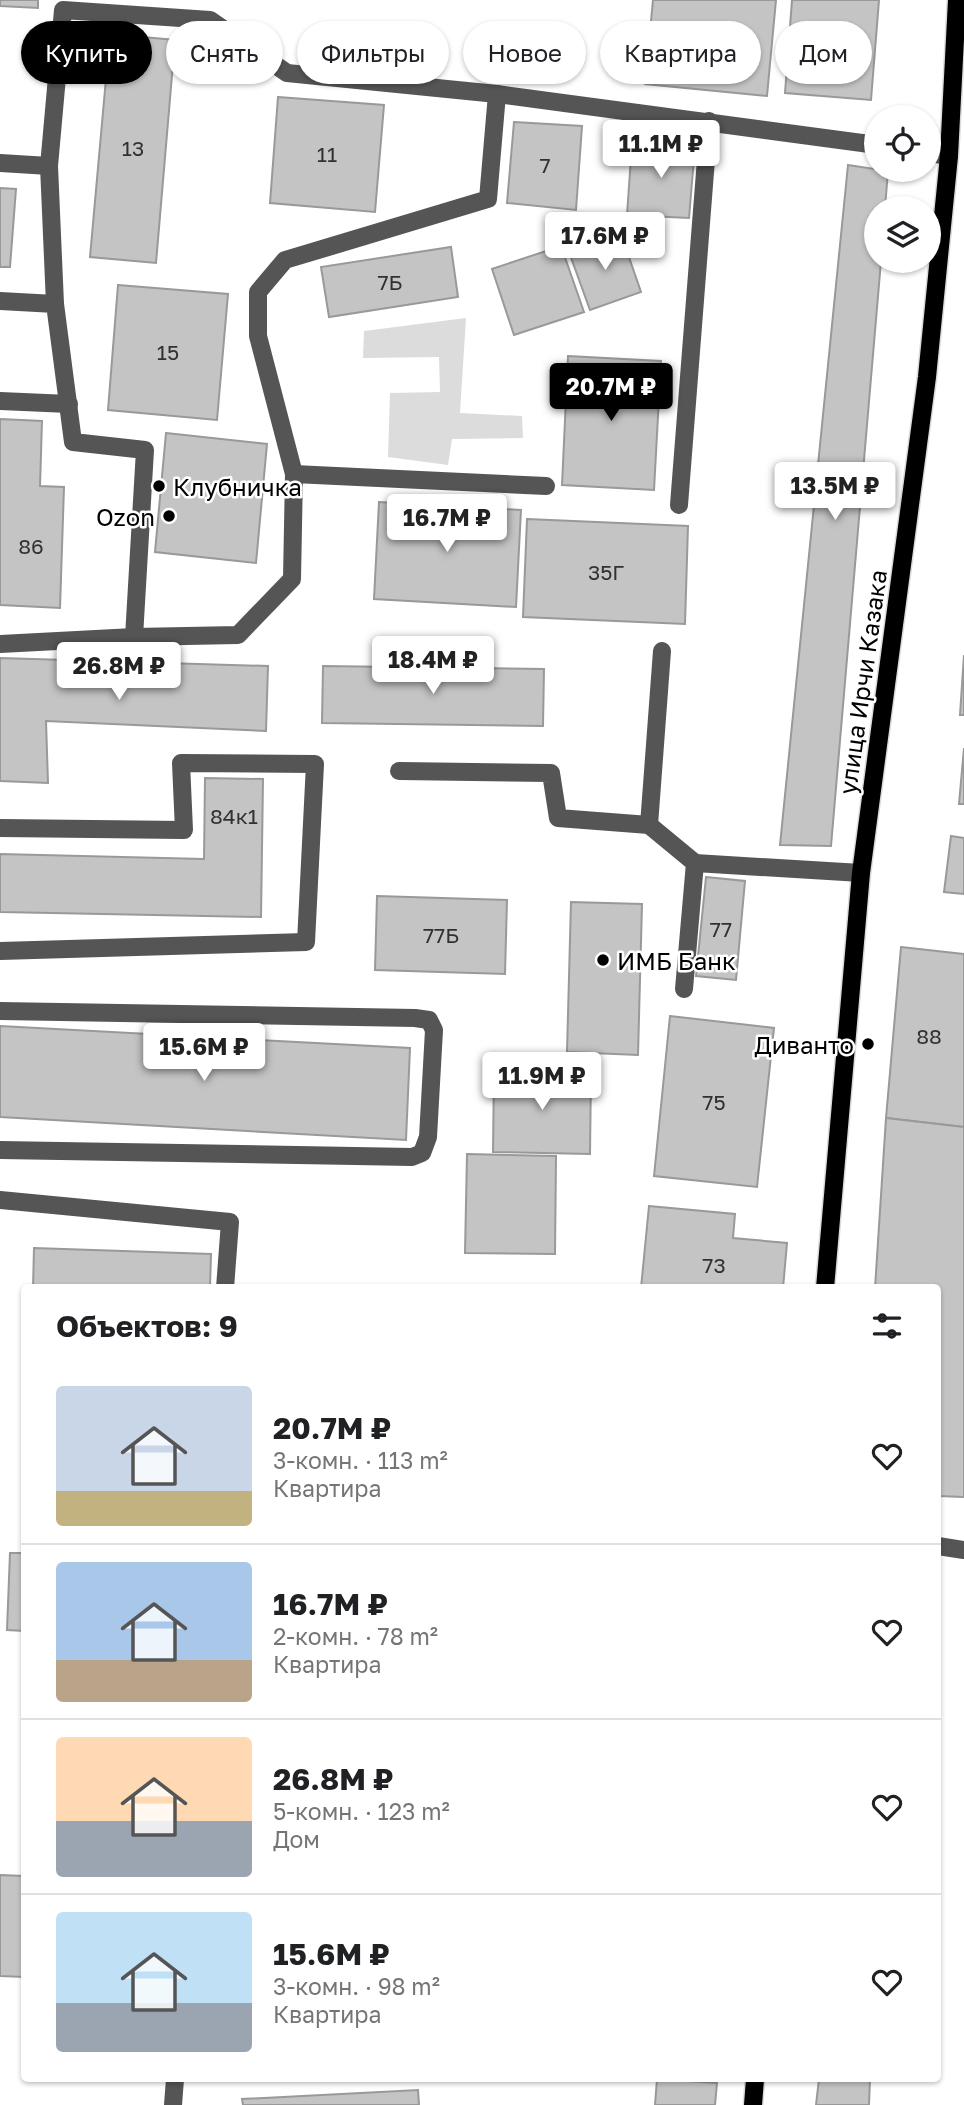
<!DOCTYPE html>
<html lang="ru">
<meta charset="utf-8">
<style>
:root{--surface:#fff;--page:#f6f6f6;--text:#202124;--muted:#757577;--line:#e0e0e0;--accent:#000}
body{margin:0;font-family:"Golos Text",sans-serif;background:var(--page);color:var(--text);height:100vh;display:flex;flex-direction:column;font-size:26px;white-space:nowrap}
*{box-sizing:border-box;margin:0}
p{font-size:23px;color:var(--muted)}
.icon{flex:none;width:38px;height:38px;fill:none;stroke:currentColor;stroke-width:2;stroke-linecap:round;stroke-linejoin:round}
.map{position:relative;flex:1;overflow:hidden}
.panel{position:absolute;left:21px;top:1284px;width:920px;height:798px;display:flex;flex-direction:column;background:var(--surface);border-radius:7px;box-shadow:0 2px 5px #0004}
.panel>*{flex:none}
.top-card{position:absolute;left:21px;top:21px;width:922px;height:63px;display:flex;gap:14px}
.buttons{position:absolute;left:864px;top:105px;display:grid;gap:14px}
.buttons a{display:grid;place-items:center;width:77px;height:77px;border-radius:50%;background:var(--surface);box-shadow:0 2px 5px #0004;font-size:35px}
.price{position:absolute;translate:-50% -60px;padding:0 16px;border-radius:7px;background:#fff;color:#222;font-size:23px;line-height:46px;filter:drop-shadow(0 2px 4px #0008)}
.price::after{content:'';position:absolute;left:50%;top:42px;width:21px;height:16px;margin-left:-10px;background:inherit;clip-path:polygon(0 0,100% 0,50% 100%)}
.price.current{background:var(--accent);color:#fff}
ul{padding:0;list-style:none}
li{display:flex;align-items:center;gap:21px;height:175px;padding:0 35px}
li+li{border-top:2px solid var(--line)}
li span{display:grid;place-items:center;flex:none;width:196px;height:140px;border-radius:7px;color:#555}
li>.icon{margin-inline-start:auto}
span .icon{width:84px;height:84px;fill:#fffc;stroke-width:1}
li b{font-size:30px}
h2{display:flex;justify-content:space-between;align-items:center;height:84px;padding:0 35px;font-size:30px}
.chip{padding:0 24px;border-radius:32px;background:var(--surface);box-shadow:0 2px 5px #0004;font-size:24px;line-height:63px}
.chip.current{background:var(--accent);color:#fff}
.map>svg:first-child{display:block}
.green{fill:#dcdcdc}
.building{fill:#c4c4c4;stroke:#999;stroke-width:2}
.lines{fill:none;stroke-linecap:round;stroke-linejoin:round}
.major-casing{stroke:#dbdbdb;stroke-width:21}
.minor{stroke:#555;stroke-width:18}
.major{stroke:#000;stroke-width:18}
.poi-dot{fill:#000;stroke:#fff;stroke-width:2.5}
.labels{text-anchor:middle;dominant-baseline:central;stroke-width:5;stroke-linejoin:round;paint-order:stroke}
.number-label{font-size:21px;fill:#313131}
.poi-label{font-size:24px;fill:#000;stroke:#fff;text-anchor:start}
.street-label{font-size:24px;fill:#000;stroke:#fff}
</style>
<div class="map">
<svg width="964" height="2105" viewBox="0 0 964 2105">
<rect width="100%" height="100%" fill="#fff"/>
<polygon class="green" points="466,318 460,413 522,416 523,438 452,439 448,465 388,457 390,393 440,392 439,357 363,358 364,331"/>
<g class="building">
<polygon points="0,0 38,0 38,8 0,6"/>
<polygon points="653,0 776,0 767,96 645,84"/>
<polygon points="792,0 879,0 871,100 785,93"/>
<polygon points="110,34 175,40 156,263 90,257"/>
<polygon points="278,97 384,105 375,212 270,203"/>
<polygon points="514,122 582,126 576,210 507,203"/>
<polygon points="632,143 695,146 689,218 627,215"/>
<polygon points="848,165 888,171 885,208 877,208 877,261 881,261 831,846 780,845"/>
<polygon points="0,188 16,189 10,267 0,267"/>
<polygon points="621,234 641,292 590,310 569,252"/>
<polygon points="561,246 584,312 514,335 492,269"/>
<polygon points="451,247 458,297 329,317 321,267"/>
<polygon points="118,285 228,294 217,420 108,410"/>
<polygon points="568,356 661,361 654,490 562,485"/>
<polygon points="0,419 42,421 40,486 64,487 60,608 0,605"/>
<polygon points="166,433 267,444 256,563 155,552"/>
<polygon points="379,502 521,510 516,607 374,599"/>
<polygon points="527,519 688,526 685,624 523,617"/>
<polygon points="964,655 964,715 960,715"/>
<polygon points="0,658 268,666 266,731 46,721 48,783 0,781"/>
<polygon points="323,666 544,669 543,726 322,723"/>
<polygon points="964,748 964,804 959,804"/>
<polygon points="205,778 263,779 261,917 0,912 0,854 204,859"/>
<polygon points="951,836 964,838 964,894 944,892"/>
<polygon points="706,877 745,881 736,980 696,976"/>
<polygon points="377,896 507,900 505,974 375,970"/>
<polygon points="571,902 642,904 638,1055 567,1052"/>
<polygon points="901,947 964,954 964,1127 886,1118"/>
<polygon points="670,1016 774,1028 757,1187 654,1176"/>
<polygon points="0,1026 410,1048 406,1140 0,1117"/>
<polygon points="494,1071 591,1073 590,1154 493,1152"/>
<polygon points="886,1118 964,1127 964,1497 938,1496 938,1288 875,1288"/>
<polygon points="467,1154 556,1156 555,1254 465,1253"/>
<polygon points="649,1206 735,1214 733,1238 787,1243 783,1288 641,1288"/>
<polygon points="34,1248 211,1254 210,1288 33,1288"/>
<polygon points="10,1553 24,1553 24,1631 7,1630"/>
<polygon points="0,1875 24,1876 24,1977 0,1976"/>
<polygon points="657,2079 717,2083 715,2105 655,2105"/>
<polygon points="819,2079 870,2079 869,2105 816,2105"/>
<polygon points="418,2090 419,2105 243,2105 242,2099"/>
</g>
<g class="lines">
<g class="major-casing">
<g id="major">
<polyline points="825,1288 861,873 927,377 949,156 957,0"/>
<polyline points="753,2105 755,2079"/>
</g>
</g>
<g class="minor">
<polyline points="929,153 949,156"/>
<polyline points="0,163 49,166 63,10 210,20 287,73 497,94 877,145"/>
<polyline points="49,166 55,304"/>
<polyline points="0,301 55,304 73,442 145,450 134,637 0,644"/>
<polyline points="0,401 69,404"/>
<polyline points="294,474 546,486"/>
<polyline points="679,505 709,121"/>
<polyline points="134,637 238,635 292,579 294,474 258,336 258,292 285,260 488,199 497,94"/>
<polyline points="662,651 649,825 695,863 684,989"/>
<polyline points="399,771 551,773 558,818 649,825"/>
<polyline points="0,828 184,830 181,763 315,764 306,942 0,951"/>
<polyline points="695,863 861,873"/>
<polyline points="0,1011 415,1018 429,1020 434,1030 428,1137 422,1153 412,1157 0,1150"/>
<polyline points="0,1200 230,1222 225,1288"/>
<polyline points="938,1546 964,1550"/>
<polyline points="173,2105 175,2079"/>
</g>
<use href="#major" class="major"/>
</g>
<g class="poi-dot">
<circle cx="159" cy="486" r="7"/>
<circle cx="169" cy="516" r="7"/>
<circle cx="603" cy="960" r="7"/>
<circle cx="868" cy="1044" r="7"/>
</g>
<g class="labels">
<g class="number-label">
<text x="133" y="148">13</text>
<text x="327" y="154">11</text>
<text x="545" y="165">7</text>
<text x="390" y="282">7Б</text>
<text x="168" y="352">15</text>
<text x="31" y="546">86</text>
<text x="606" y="572">35Г</text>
<text x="234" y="816">84к1</text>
<text x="721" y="929">77</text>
<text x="441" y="935">77Б</text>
<text x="929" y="1036">88</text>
<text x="714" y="1102">75</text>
<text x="714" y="1265">73</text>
</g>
<g class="poi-label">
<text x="173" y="486">Клубничка</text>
<text x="155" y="516" text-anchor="end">Ozon</text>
<text x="617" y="960">ИМБ Банк</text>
<text x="854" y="1044" text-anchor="end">Диванто</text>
</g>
<g class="street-label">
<text transform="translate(862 682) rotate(-82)">улица Ирчи Казака</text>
</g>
</g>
</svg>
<div class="buttons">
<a><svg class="icon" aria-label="locate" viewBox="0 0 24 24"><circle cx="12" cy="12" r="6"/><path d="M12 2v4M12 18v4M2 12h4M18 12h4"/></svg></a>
<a><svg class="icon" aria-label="layers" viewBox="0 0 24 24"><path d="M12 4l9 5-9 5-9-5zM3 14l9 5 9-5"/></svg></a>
</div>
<b class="price" style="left:661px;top:180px">11.1M ₽</b>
<b class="price" style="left:605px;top:272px">17.6M ₽</b>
<b class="price current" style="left:611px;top:423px">20.7M ₽</b>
<b class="price" style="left:835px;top:522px">13.5M ₽</b>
<b class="price" style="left:447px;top:554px">16.7M ₽</b>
<b class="price" style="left:433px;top:696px">18.4M ₽</b>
<b class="price" style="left:119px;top:702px">26.8M ₽</b>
<b class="price" style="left:204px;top:1083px">15.6M ₽</b>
<b class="price" style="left:542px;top:1112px">11.9M ₽</b>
<div class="top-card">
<a class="chip current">Купить</a>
<a class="chip">Снять</a>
<a class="chip">Фильтры</a>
<a class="chip">Новое</a>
<a class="chip">Квартира</a>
<a class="chip">Дом</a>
</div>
<section class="panel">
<h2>Объектов: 9<svg class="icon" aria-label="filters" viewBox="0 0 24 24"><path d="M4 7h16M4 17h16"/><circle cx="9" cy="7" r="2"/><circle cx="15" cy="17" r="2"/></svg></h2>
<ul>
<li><span style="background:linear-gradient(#c9d6e8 75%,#c2b280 0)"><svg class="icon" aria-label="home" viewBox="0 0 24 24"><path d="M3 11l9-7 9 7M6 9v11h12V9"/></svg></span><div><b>20.7M ₽</b><p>3-комн. · 113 m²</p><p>Квартира</p></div><svg class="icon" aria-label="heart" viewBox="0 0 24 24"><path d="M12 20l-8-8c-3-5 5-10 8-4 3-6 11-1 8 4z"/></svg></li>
<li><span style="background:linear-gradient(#a9c7e8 70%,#b9a48a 0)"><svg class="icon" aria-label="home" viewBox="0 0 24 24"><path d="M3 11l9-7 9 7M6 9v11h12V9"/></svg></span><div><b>16.7M ₽</b><p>2-комн. · 78 m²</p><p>Квартира</p></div><svg class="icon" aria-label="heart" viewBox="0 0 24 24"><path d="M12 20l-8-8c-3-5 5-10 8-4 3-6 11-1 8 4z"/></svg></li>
<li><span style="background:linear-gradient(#ffd9b3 60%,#9aa5b1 0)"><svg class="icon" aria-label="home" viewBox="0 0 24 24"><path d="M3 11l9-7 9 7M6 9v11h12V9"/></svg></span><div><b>26.8M ₽</b><p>5-комн. · 123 m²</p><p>Дом</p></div><svg class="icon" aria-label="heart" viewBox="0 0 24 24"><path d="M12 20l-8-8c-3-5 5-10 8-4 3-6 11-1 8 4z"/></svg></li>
<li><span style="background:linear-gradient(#bfe0f5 65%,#9aa5b1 0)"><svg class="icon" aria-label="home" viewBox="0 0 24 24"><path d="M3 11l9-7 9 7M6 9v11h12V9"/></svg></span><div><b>15.6M ₽</b><p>3-комн. · 98 m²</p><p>Квартира</p></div><svg class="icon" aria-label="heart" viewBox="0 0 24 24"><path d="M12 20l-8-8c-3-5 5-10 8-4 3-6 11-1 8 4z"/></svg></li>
</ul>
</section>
</div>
